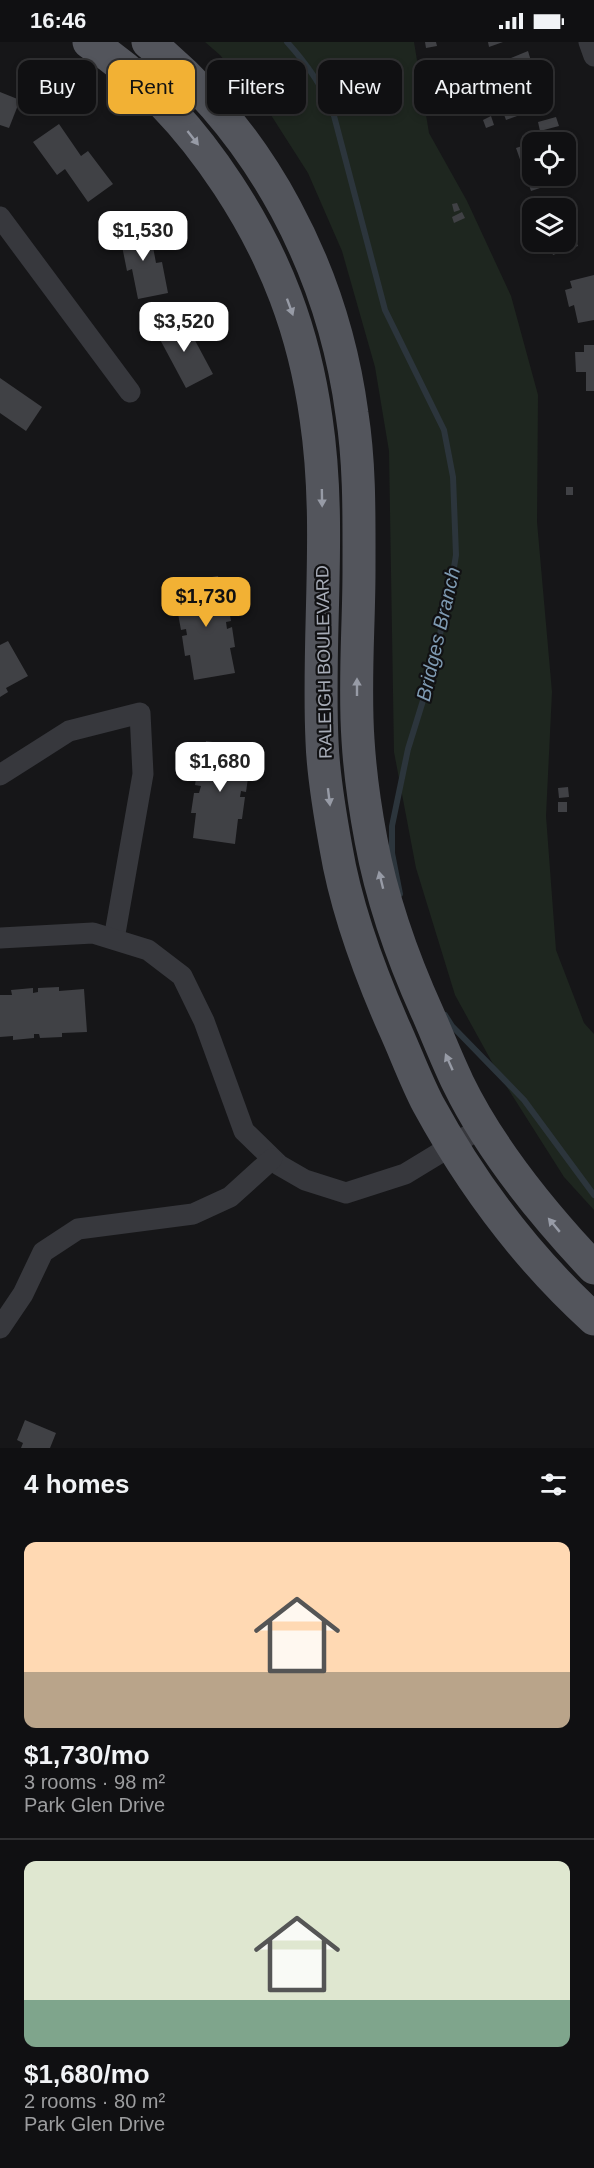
<!DOCTYPE html>
<meta charset="utf-8">
<style>
:root{--surface:#101012;--page:#19191b;--text:#f1f3f6;--muted:#9c9d9f;--line:#303032;--accent:#f2b134}
body{margin:0;font-family:Helvetica,sans-serif;background:var(--page);color:var(--text);height:100vh;display:flex;flex-direction:column;font-size:22px;white-space:nowrap}
*{box-sizing:border-box;margin:0}
p{font-size:20px;color:var(--muted)}
.icon{flex:none;width:33px;height:33px;fill:none;stroke:currentColor;stroke-width:2;stroke-linecap:round;stroke-linejoin:round}
.map{position:relative;height:1406px;overflow:hidden}
.sheet{display:flex;flex-direction:column;background:var(--surface);flex:1}
.sheet>*{flex:none}
.guide{position:absolute;left:18px;top:18px;width:558px;height:54px;display:flex;gap:12px}
.buttons{position:absolute;left:522px;top:90px;display:grid;gap:12px}
.buttons a{display:grid;place-items:center;width:54px;height:54px;border-radius:12px;background:var(--surface);box-shadow:0 3px 9px #0003,0 0 0 2px var(--line);font-size:30px}
.price{position:absolute;translate:-50% -51px;padding:0 14px;border-radius:12px;background:#fff;color:#222;font-size:20px;line-height:39px;filter:drop-shadow(0 2px 3px #0008)}
.price::after{content:'';position:absolute;left:50%;top:36px;width:18px;height:14px;margin-left:-9px;background:inherit;clip-path:polygon(0 0,100% 0,50% 100%)}
.price.active{background:var(--accent);color:#111}
ul{padding:0;list-style:none}
li{display:grid;align-content:center;gap:12px;height:318px;padding:0 24px}
li+li{border-top:2px solid var(--line)}
li span{display:grid;place-items:center;height:186px;border-radius:12px;color:#555}
li>.icon{margin-inline-start:auto}
span .icon{width:108px;height:108px;fill:#fffc;stroke-width:1}
li b{font-size:26px}
h2{display:flex;justify-content:space-between;align-items:center;height:72px;padding:0 24px;font-size:26px}
.tag{padding:0 21px;border-radius:12px;background:var(--surface);box-shadow:0 3px 9px #0003,0 0 0 2px var(--line);font-size:21px;line-height:54px}
.tag.active{background:var(--accent);color:#111}
.status{display:flex;justify-content:space-between;align-items:center;height:42px;padding:0 30px;background:var(--surface);direction:ltr}
.status svg{height:16px;fill:currentColor}
.map>svg:first-child{display:block}
.green{fill:#1e261f}
.lines{fill:none;stroke-linecap:round;stroke-linejoin:round}
.stream{stroke:#2c353c;stroke-width:6}
.building{fill:#404145}
.minor{stroke:#37383d;stroke-width:21}
.primary{stroke:#53555c;stroke-width:33}
.oneway{fill:#979ba6}
.labels{text-anchor:middle;dominant-baseline:central;stroke-width:4.5;stroke-linejoin:round;paint-order:stroke}
.street-label{font-size:18px;fill:#a8adb8;stroke:#111113}
.water-label{font-size:20px;font-style:italic;fill:#7f9bb3;stroke:#111113}
</style>
<div class="status"><b>16:46</b><svg viewBox="0 0 49 12"><path d="M0 12V9h3v3zM5 12V6h3v6zM10 12V3h3v9zM15 12V0h3v12zM26 1h20v11H26zM47 4h2v5h-2z"/></svg></div>
<div class="map">
<svg width="594" height="1406" viewBox="0 0 594 1406">
<rect width="100%" height="100%" fill="#161618"/>
<polygon class="green" points="205,0 414,0 429,91 467,159 511,254 538,353 537,480 552,650 546,774 556,908 584,981 594,992 594,1168 564,1135 498,1031 455,953 416,826 394,710 389,409 375,325 342,209 308,131 269,70 220,13"/>
<g class="lines">
<g class="stream">
<path d="M287,0C306,21 322,43 333,70L385,268L444,388L453,435L456,513L451,544L430,636L408,707L392,784V811L400,852"/>
<polyline points="445,973 452,984 524,1058 594,1153"/>
</g>
</g>
<g class="building">
<polygon points="425,0 436,0 437,4 426,6"/>
<polygon points="488,0 503,0 489,5"/>
<polygon points="528,9 531,19 514,25 511,16"/>
<polygon points="511,22 514,31 524,27 529,39 524,41 534,68 506,78 491,37 496,36 493,28"/>
<polygon points="0,50 20,58 9,86 0,83"/>
<polygon points="491,74 494,83 486,86 483,78"/>
<polygon points="556,75 559,84 540,89 538,80"/>
<polygon points="59,82 81,114 88,109 113,142 88,160 65,127 57,133 33,100"/>
<polygon points="539,88 544,100 532,100 532,134 555,134 558,140 531,149 516,106 525,103 522,94"/>
<polygon points="565,160 574,184 571,185 578,204 553,213 550,204 541,207 538,200 566,200 566,166 549,166"/>
<polygon points="457,161 460,168 454,170 452,162"/>
<polygon points="462,170 465,176 454,181 452,175"/>
<polygon points="149,183 156,221 162,220 168,251 138,257 132,227 127,229 119,189"/>
<polygon points="594,233 594,278 578,281 574,263 569,265 565,248 572,246 570,239"/>
<polygon points="183,276 213,332 186,346 156,290"/>
<polygon points="584,303 594,303 594,349 586,349 586,330 576,330 575,310 584,310"/>
<polygon points="0,336 42,365 26,389 0,371"/>
<rect x="566" y="445" width="7" height="8"/>
<polygon points="218,534 223,559 227,558 231,579 226,580 227,587 232,585 235,605 230,606 235,631 194,638 190,613 185,614 182,594 187,593 186,587 181,588 177,566 181,565 176,541"/>
<polygon points="8,599 28,634 6,646 8,650 0,655 0,603"/>
<polygon points="206,699 247,705 244,728 249,729 246,750 241,749 240,755 245,755 242,777 238,777 235,802 193,796 196,771 191,771 194,751 199,751 201,744 195,743 198,723 202,724"/>
<polygon points="568,745 569,755 559,756 558,746"/>
<rect x="558" y="760" width="9" height="10"/>
<polygon points="59,945 59,949 84,947 87,990 62,991 62,995 40,996 39,992 34,992 34,996 13,998 13,994 0,995 0,953 12,953 11,948 33,946 33,951 38,950 38,946"/>
<polygon points="25,1378 56,1391 50,1406 21,1406 23,1401 17,1398"/>
</g>
<g class="lines">
<g class="minor">
<polyline points="589,0 594,14"/>
<polyline points="0,175 130,350"/>
<polyline points="0,733 69,689 140,671 143,732 114,897"/>
<polyline points="0,896 93,891 148,908 182,934 204,979 244,1089 279,1123 305,1138 346,1151 405,1132 484,1084"/>
<polyline points="0,1286 23,1252 43,1210 78,1187 193,1172 230,1155 272,1117"/>
</g>
<g class="primary">
<path d="M89,0C145,36 192,88 228,143C276,216 304,290 316,376C332,483 317,592 322,699C323,732 330,773 336,806C346,866 369,928 393,983C405,1009 415,1037 428,1062C471,1141 527,1216 594,1277"/>
<path d="M148,0C262,91 333,229 352,372C360,423 359,476 359,528C359,584 354,641 358,698C360,731 365,766 371,798C382,858 403,917 428,972C438,995 447,1018 458,1041C491,1109 543,1172 594,1226"/>
</g>
</g>
<defs><path id="oneway-solid" d="M-6-.8H1V-3.2L6.5 0L1 3.2V.8H-6Z" transform="scale(1.5)"/></defs>
<g class="oneway">
<use href="#oneway-solid" transform="translate(193 96) rotate(52)"/>
<use href="#oneway-solid" transform="translate(290 265) rotate(70)"/>
<use href="#oneway-solid" transform="translate(322 456) rotate(89)"/>
<use href="#oneway-solid" transform="translate(357 645) rotate(-90)"/>
<use href="#oneway-solid" transform="translate(329 755) rotate(83)"/>
<use href="#oneway-solid" transform="translate(381 838) rotate(-104)"/>
<use href="#oneway-solid" transform="translate(449 1020) rotate(-114)"/>
<use href="#oneway-solid" transform="translate(554 1183) rotate(-130)"/>
</g>
<g class="labels">
<g class="street-label">
<text transform="translate(324 620) rotate(-91)">RALEIGH BOULEVARD</text>
</g>
<g class="water-label">
<text transform="translate(438 592) rotate(-77)">Bridges Branch</text>
</g>
</g>
</svg>
<div class="buttons">
<a><svg class="icon" aria-label="locate" viewBox="0 0 24 24"><circle cx="12" cy="12" r="6"/><path d="M12 2v4M12 18v4M2 12h4M18 12h4"/></svg></a>
<a><svg class="icon" aria-label="layers" viewBox="0 0 24 24"><path d="M12 4l9 5-9 5-9-5zM3 14l9 5 9-5"/></svg></a>
</div>
<b class="price" style="left:143px;top:220px">$1,530</b>
<b class="price" style="left:184px;top:311px">$3,520</b>
<b class="price active" style="left:206px;top:586px">$1,730</b>
<b class="price" style="left:220px;top:751px">$1,680</b>
<div class="guide">
<a class="tag">Buy</a>
<a class="tag active">Rent</a>
<a class="tag">Filters</a>
<a class="tag">New</a>
<a class="tag">Apartment</a>
</div>
</div>
<section class="sheet">
<h2>4 homes<svg class="icon" aria-label="filters" viewBox="0 0 24 24"><path d="M4 7h16M4 17h16"/><circle cx="9" cy="7" r="2"/><circle cx="15" cy="17" r="2"/></svg></h2>
<ul>
<li><span style="background:linear-gradient(#ffd9b3 70%,#b9a48a 0)"><svg class="icon" aria-label="home" viewBox="0 0 24 24"><path d="M3 11l9-7 9 7M6 9v11h12V9"/></svg></span><div><b>$1,730/mo</b><p>3 rooms · 98 m²</p><p>Park Glen Drive</p></div></li>
<li><span style="background:linear-gradient(#dfe7d0 75%,#7fa58c 0)"><svg class="icon" aria-label="home" viewBox="0 0 24 24"><path d="M3 11l9-7 9 7M6 9v11h12V9"/></svg></span><div><b>$1,680/mo</b><p>2 rooms · 80 m²</p><p>Park Glen Drive</p></div></li>
</ul>
</section>
